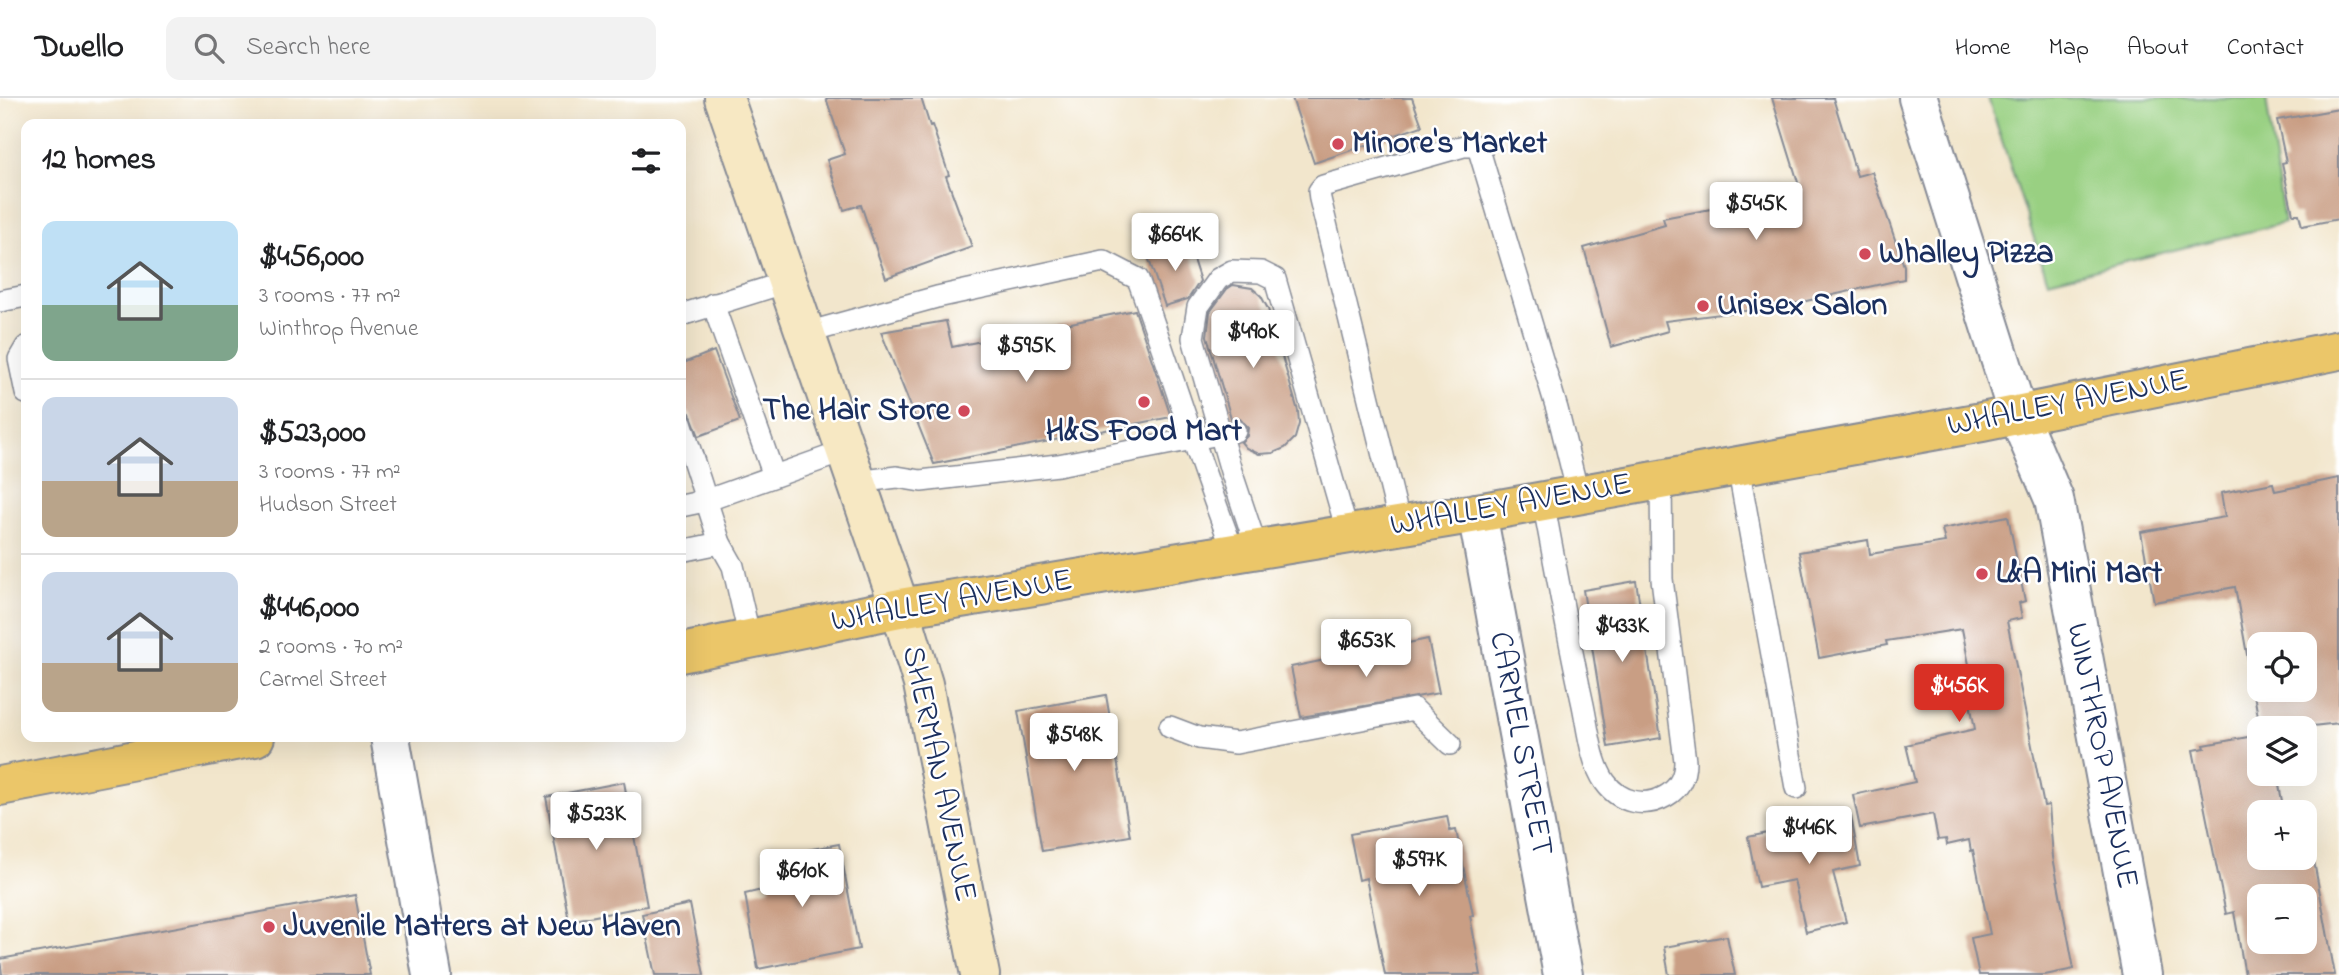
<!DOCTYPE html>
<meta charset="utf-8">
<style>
:root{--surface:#fff;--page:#f2f2f2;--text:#202124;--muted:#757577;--line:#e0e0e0;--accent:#d93025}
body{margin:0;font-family:"Indie Flower",sans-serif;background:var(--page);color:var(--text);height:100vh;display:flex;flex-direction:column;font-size:26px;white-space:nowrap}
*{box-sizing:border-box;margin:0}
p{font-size:23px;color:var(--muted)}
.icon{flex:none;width:38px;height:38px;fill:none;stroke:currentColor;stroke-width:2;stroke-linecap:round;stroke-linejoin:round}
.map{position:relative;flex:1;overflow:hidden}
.panel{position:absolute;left:21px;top:21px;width:665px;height:623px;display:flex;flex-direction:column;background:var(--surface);border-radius:14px;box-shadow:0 7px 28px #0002}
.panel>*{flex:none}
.tools{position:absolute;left:2247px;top:534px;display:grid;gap:14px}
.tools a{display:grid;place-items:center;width:70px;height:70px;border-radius:14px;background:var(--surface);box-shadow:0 7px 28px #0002;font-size:35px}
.price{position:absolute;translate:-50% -60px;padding:0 16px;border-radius:7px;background:#fff;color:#222;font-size:23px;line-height:46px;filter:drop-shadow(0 2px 4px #0008)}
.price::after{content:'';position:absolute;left:50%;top:42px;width:21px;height:16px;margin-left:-10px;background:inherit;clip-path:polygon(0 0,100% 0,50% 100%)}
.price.selected{background:var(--accent);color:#fff}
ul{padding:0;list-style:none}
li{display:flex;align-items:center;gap:21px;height:175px;padding:0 21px}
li+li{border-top:2px solid var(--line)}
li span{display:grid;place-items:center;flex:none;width:196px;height:140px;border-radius:14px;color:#555}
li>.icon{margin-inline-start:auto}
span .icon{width:84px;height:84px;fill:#fffc;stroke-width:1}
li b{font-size:30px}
h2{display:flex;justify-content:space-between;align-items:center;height:84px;padding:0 21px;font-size:30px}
header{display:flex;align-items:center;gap:42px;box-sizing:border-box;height:98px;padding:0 35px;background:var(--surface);border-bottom:2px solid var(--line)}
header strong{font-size:33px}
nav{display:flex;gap:38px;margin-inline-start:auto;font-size:24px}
.search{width:490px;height:63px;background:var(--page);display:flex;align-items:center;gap:18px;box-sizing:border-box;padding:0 24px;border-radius:14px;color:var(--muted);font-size:26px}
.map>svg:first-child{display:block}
.green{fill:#99d082;stroke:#5a8070;stroke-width:2}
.building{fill:#c99e84;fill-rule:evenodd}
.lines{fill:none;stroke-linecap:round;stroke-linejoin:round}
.lane-casing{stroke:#868a95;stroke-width:24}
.street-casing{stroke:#868a95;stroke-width:42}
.secondary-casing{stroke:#868a95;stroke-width:42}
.primary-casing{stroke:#868a95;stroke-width:42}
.lane{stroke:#fff;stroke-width:21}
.street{stroke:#fff;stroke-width:38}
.secondary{stroke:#f7e8c3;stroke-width:38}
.primary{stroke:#ebc669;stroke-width:38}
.poi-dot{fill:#d1495b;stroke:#fff;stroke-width:2.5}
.labels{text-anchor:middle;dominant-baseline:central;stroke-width:5;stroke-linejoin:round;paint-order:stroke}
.poi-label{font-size:32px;font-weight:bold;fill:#1b2f5e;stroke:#fff;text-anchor:start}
.street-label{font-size:32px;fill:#1b2f5e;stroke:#fff}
</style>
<header>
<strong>Dwello</strong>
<div class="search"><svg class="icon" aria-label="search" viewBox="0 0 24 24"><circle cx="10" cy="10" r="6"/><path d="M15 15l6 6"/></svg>Search here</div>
<nav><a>Home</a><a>Map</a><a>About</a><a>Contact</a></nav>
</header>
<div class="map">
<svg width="2339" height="877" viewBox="0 0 2339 877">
<rect width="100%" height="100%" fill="#fff"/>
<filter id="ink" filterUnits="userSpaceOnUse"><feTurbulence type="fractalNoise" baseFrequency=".0143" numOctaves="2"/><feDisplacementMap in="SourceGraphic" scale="14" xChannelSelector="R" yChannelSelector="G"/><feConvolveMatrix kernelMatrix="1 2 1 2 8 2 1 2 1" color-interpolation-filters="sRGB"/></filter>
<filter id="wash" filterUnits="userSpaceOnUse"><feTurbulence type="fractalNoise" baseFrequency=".00686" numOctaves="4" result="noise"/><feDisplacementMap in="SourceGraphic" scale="28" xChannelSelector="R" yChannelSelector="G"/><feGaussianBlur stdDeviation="1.57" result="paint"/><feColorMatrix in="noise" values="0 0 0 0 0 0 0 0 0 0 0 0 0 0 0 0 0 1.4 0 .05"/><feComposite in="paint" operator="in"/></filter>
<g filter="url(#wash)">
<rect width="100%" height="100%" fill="#f2e6cc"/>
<polygon class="green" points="1988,0 2266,0 2284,125 2048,183"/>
<g id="blocks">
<g class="building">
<polygon points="826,0 921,0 930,28 932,27 949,77 946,78 972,149 886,180 861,107 844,112 827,62 845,56"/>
<polygon points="1292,0 1412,0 1422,28 1314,65"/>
<polygon points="1772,0 1833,0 1857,78 1872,74 1904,168 1904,181 1784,208 1665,223 1668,233 1611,249 1584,150 1665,127 1663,120 1801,94"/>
<polygon points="2339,11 2339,121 2302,128 2299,116 2293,116 2282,65 2286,64 2277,22"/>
<polygon points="1187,143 1200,183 1188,201 1165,208 1147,156"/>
<polygon points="1233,187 1252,190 1261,198 1268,211 1298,313 1299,326 1295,340 1285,350 1273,355 1259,356 1246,350 1241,344 1247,338 1248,330 1240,321 1231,320 1207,238 1210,214 1227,191"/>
<polygon points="1135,212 1171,319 934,366 881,234 946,223 952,249"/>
<polygon points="714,253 740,323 699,338 690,315 681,311 681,266"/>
<path d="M2339,380V625L2294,630H2260L2235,489L2154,504L2141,434L2225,419L2221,395L2273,385L2275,393ZM2259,546H2305V592H2259Z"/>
<polygon points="2008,418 2025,503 2019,505 2022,520 2007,523 2044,708 2049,707 2053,759 2074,871 2045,877 1979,877 1971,840 1990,836 1973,752 1971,753 1969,742 1947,747 1946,741 1938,742 1933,716 1860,730 1853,697 1915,684 1906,647 1975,631 1967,589 1973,587 1962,531 1886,543 1887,547 1819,560 1799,454 1868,442 1870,456 1945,444 1942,431"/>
<polygon points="1636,483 1661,640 1608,649 1583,492"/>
<polygon points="1428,541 1439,595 1301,619 1291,569"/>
<polygon points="1106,597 1130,738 1042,753 1018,613"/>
<path d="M2259,637V676H2277L2284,714H2259V760H2305L2306,720L2335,877H2245L2234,814L2226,816L2193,652L2205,650L2204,647ZM2259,798H2305V844H2259Z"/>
<polygon points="624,684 647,808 569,823 546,699"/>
<polygon points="1447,718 1450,733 1456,732 1473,817 1470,818 1481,877 1385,877 1366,780 1359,782 1350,736"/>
<polygon points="1851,718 1860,768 1833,774 1846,824 1806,834 1794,782 1758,789 1748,739"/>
<polygon points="839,746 859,851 758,871 745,796 770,790 764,760"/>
<polygon points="355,797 370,877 2,877 0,861"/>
<polygon points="690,806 704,877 655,877 642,816"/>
<polygon points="1727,838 1735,877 1669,877 1664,849"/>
</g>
</g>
</g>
<g filter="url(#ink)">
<use href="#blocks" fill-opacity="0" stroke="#868a95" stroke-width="2"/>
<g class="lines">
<g class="lane-casing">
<g id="lane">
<polyline points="0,203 26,198"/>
<polyline points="713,206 774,378"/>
<polyline points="681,217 787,184"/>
<path d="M806,235L937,199L1103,163L1138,181C1171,272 1199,365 1234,455"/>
<polyline points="26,249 19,261 26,295"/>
<polyline points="681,324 720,445 733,468 750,541"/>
<polyline points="1738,368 1796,690"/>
<polyline points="856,384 897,379 921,383 1058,367 1235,333"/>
<path d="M1543,403C1556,471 1568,539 1583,607C1588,631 1591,664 1605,684C1620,705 1645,710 1666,698C1680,690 1685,678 1685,663L1662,481L1661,381"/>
<polyline points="681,408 705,403 845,353"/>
<polyline points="1400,427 1320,101 1319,93 1323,88 1464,48 1476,48 1479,52 1557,311 1578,396"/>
<polyline points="1257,451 1231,373 1193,240 1198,209 1218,181 1232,173 1261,174 1275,181 1348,436"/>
<polyline points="681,453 720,445"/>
<polyline points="1170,629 1199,640 1236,645 1414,611 1450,646"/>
</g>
</g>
<g class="street-casing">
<g id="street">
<polyline points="1918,0 2018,317 2054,401 2142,877"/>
<polyline points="1477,415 1563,877"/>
<polyline points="390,639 432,877"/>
</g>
</g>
<g class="secondary-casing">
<polyline id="secondary" points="724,0 900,510 923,586 980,877"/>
</g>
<g class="primary-casing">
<g id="primary">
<polyline points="681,555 900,510 1477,415 1982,324 2339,252"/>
<polyline points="0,688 255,639"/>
</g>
</g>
<use href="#lane" class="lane"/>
<use href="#street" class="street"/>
<use href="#secondary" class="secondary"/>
<use href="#primary" class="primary"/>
</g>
</g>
<g class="poi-dot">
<circle cx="1338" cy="46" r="7"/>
<circle cx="1865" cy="156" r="7"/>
<circle cx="1703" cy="208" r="7"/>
<circle cx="1144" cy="304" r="7"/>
<circle cx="964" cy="313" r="7"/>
<circle cx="1982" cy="476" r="7"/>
<circle cx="269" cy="829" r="7"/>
</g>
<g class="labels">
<g class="poi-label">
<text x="1352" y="46">Minore's Market</text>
<text x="1879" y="156">Whalley Pizza</text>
<text x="1717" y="208">Unisex Salon</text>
<text x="950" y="313" text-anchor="end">The Hair Store</text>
<text x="1144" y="334" text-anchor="middle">H&amp;S Food Mart</text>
<text x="1996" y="476">L&amp;A Mini Mart</text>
<text x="283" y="829">Juvenile Matters at New Haven</text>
</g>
<g class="street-label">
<text transform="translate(2068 306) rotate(-11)">WHALLEY AVENUE</text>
<text transform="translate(1511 408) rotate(-10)">WHALLEY AVENUE</text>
<text transform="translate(952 504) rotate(-10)">WHALLEY AVENUE</text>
<text transform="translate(1520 646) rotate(79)">CARMEL STREET</text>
<text transform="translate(2101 658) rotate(79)">WINTHROP AVENUE</text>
<text transform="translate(938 676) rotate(78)">SHERMAN AVENUE</text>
</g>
</g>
</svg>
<div class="tools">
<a><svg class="icon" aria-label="locate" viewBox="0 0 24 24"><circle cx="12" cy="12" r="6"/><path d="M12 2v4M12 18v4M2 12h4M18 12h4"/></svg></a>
<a><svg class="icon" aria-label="layers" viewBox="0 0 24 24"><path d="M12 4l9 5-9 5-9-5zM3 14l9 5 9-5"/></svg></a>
<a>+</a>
<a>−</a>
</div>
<b class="price" style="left:1756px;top:144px">$545K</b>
<b class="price" style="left:1175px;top:175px">$664K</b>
<b class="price" style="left:1253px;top:272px">$490K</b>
<b class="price" style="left:1026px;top:286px">$595K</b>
<b class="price" style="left:1622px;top:566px">$433K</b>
<b class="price" style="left:1366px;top:581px">$653K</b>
<b class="price selected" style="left:1959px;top:626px">$456K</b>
<b class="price" style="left:1074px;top:675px">$548K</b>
<b class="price" style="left:596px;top:754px">$523K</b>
<b class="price" style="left:1809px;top:768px">$446K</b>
<b class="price" style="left:1419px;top:800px">$597K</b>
<b class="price" style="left:802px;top:811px">$610K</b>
<section class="panel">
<h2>12 homes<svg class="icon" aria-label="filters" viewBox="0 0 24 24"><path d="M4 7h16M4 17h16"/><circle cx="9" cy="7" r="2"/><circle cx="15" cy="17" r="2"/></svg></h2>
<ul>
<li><span style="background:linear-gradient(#bfe0f5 60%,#7fa58c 0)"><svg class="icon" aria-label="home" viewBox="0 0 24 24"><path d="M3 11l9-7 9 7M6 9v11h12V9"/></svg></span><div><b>$456,000</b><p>3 rooms · 77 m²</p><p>Winthrop Avenue</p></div></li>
<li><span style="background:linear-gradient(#c9d6e8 60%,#b9a48a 0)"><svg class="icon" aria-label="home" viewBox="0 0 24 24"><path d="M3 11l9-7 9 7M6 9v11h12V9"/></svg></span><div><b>$523,000</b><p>3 rooms · 77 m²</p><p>Hudson Street</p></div></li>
<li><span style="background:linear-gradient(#c9d6e8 65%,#b9a48a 0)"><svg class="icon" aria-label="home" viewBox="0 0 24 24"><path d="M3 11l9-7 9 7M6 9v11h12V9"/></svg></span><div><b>$446,000</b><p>2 rooms · 70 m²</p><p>Carmel Street</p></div></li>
</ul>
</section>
</div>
